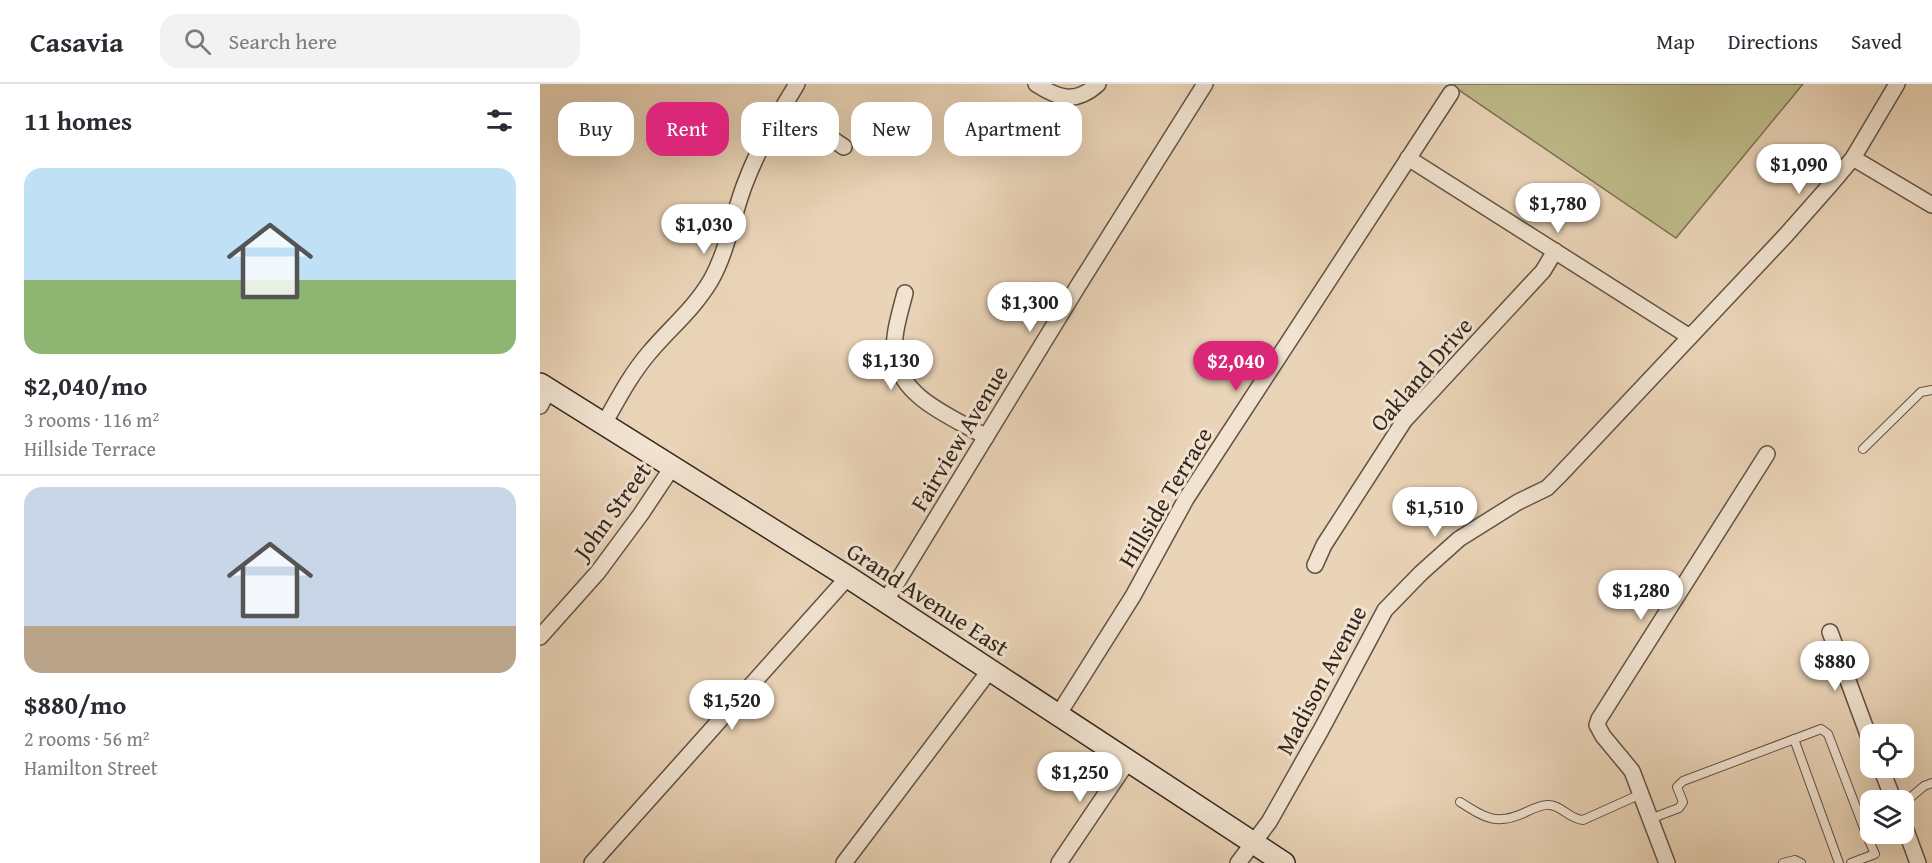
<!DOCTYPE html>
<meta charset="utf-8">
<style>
:root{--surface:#fff;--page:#f2f2f3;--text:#2b2b33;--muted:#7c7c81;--line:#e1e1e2;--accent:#db2777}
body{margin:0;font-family:"Gentium Book Plus",serif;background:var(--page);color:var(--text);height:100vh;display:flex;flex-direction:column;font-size:22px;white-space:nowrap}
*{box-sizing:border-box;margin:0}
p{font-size:20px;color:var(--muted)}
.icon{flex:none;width:33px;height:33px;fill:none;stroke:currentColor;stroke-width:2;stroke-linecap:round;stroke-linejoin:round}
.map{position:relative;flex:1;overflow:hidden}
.details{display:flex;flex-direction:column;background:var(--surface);width:540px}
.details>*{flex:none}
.guide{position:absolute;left:18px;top:18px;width:570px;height:54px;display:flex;gap:12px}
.controls{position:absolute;left:1320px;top:640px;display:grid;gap:12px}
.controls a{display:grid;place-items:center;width:54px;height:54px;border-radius:12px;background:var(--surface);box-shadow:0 6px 24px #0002;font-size:30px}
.price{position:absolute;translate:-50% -51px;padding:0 14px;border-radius:21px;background:#fff;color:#222;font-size:20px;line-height:39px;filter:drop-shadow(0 2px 3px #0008)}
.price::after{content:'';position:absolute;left:50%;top:36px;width:18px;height:14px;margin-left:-9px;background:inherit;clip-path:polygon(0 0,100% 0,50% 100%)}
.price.current{background:var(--accent);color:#fff}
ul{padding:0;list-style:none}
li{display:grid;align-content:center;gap:12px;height:318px;padding:0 24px}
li+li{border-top:2px solid var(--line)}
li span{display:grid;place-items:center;height:186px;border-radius:18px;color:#555}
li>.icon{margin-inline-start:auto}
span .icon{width:108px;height:108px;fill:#fffc;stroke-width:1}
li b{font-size:26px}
h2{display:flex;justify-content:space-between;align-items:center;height:72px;padding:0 24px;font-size:26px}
.chip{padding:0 21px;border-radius:18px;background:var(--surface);box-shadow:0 6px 24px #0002;font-size:21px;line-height:54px}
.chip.current{background:var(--accent);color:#fff}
header{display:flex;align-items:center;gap:36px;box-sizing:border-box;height:84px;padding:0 30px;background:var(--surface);border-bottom:2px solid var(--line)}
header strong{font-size:28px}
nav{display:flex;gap:33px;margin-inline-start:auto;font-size:21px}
.search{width:420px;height:54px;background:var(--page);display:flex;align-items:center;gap:15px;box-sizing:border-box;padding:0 21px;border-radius:18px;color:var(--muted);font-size:22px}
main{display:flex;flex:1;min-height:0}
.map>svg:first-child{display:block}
.green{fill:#bebb89;stroke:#7a7054;stroke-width:1.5}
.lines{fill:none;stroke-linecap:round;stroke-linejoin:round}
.lane-casing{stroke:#625246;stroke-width:10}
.street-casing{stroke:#625246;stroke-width:18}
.secondary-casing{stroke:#352620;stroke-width:24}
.lane{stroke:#f1e3d0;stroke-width:8}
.street{stroke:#f1e3d0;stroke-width:15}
.secondary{stroke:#f1e3d0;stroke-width:21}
.labels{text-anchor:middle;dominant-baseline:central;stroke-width:6;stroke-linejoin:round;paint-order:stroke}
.street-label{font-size:24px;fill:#352620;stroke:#f1e3d0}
</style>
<header>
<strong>Casavia</strong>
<div class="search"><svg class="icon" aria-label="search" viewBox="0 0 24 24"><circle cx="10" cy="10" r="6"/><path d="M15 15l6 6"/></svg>Search here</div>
<nav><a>Map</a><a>Directions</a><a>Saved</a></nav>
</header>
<main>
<section class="details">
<h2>11 homes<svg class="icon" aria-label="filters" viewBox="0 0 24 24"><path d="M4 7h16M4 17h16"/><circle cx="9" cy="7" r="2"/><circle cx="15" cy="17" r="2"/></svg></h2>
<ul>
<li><span style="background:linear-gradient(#bfe0f5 60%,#8fb573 0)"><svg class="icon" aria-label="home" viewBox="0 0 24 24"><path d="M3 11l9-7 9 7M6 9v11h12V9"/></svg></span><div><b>$2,040/mo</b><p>3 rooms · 116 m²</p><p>Hillside Terrace</p></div></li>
<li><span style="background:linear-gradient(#c9d6e8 75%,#b9a48a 0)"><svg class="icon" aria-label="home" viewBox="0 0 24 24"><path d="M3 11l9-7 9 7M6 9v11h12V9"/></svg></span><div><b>$880/mo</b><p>2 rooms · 56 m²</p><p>Hamilton Street</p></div></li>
</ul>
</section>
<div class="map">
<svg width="1392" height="779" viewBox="0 0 1392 779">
<rect width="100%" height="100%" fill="#ead4b7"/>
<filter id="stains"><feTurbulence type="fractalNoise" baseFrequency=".00333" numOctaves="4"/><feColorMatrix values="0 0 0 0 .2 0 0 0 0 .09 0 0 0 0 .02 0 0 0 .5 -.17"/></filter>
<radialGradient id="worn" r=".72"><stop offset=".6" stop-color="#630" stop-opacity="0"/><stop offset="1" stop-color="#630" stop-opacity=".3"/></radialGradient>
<polygon class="green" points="910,0 1263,0 1136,154"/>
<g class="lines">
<g class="lane-casing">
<g id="lane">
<polyline points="1323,365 1381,308 1392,306"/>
<polyline points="1254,655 1299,779"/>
<path d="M920,718C945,734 957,742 986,728C992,725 1002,720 1009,721C1021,721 1029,735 1043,736L1101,710"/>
<polyline points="1364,719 1384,702 1392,699"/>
<polyline points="1110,735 1139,724 1143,718 1137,703 1143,697 1281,645 1288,650 1327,752"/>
<polyline points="1243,779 1255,776 1261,779"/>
<polyline points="1311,779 1335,770 1327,752 1330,751"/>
</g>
</g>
<g class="street-casing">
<g id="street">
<path d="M496,0C519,15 536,20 558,0"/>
<polyline points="244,22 304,63"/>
<polyline points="868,74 1150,253"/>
<polyline points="1313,74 1392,121"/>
<path d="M365,209C360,229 352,252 355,273C362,315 413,333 446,353"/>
<polyline points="0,322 9,305"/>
<path d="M65,338C78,315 91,290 109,269C130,244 154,225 171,196C188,166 193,129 206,97C219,63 238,31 257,0"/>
<polyline points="775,481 784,461 864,337 1003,187 1015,167"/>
<polyline points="345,518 538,202 665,0"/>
<polyline points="1290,548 1330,656"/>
<polyline points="0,553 58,488 101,430 133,382"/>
<polyline points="518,631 593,512 646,415 911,9"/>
<polyline points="1341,684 1354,717"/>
<polyline points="1364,741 1378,779"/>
<polyline points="52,779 308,493"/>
<polyline points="304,779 450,586"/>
<polyline points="519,779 588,677"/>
<polyline points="698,779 729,738 781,646 845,526 881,489 919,455 978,418 1007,404 1018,393 1246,151 1291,100 1313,74 1357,0"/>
<polyline points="1127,779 1092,687 1063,652 1057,641 1059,635 1227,370"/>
</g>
</g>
<g class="secondary-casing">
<polyline id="secondary" points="0,300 308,493 744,779"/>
</g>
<use href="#lane" class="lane"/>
<use href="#street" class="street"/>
<use href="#secondary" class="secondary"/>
</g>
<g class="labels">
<g class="street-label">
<text transform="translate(881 290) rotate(-49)">Oakland Drive</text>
<text transform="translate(419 354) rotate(-59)">Fairview Avenue</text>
<text transform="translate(625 413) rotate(-59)">Hillside Terrace</text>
<text transform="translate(72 427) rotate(-54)">John Street</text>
<text transform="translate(388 515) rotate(33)">Grand Avenue East</text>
<text transform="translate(781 596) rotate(-62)">Madison Avenue</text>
</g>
</g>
<rect width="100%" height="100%" filter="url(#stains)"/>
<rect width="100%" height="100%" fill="url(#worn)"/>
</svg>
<div class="controls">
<a><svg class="icon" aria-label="locate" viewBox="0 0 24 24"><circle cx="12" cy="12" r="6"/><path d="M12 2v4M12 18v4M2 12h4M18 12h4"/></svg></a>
<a><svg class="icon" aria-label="layers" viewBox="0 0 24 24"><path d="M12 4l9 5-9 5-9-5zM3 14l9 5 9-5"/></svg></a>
</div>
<b class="price" style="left:1259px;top:111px">$1,090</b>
<b class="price" style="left:1018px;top:150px">$1,780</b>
<b class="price" style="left:164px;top:171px">$1,030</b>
<b class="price" style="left:490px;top:249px">$1,300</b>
<b class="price" style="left:351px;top:307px">$1,130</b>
<b class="price current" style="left:696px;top:308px">$2,040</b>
<b class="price" style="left:895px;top:454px">$1,510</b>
<b class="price" style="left:1101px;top:537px">$1,280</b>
<b class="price" style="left:1295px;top:608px">$880</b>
<b class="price" style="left:192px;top:647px">$1,520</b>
<b class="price" style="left:540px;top:719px">$1,250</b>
<div class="guide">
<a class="chip">Buy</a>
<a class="chip current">Rent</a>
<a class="chip">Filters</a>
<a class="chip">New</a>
<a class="chip">Apartment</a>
</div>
</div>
</main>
